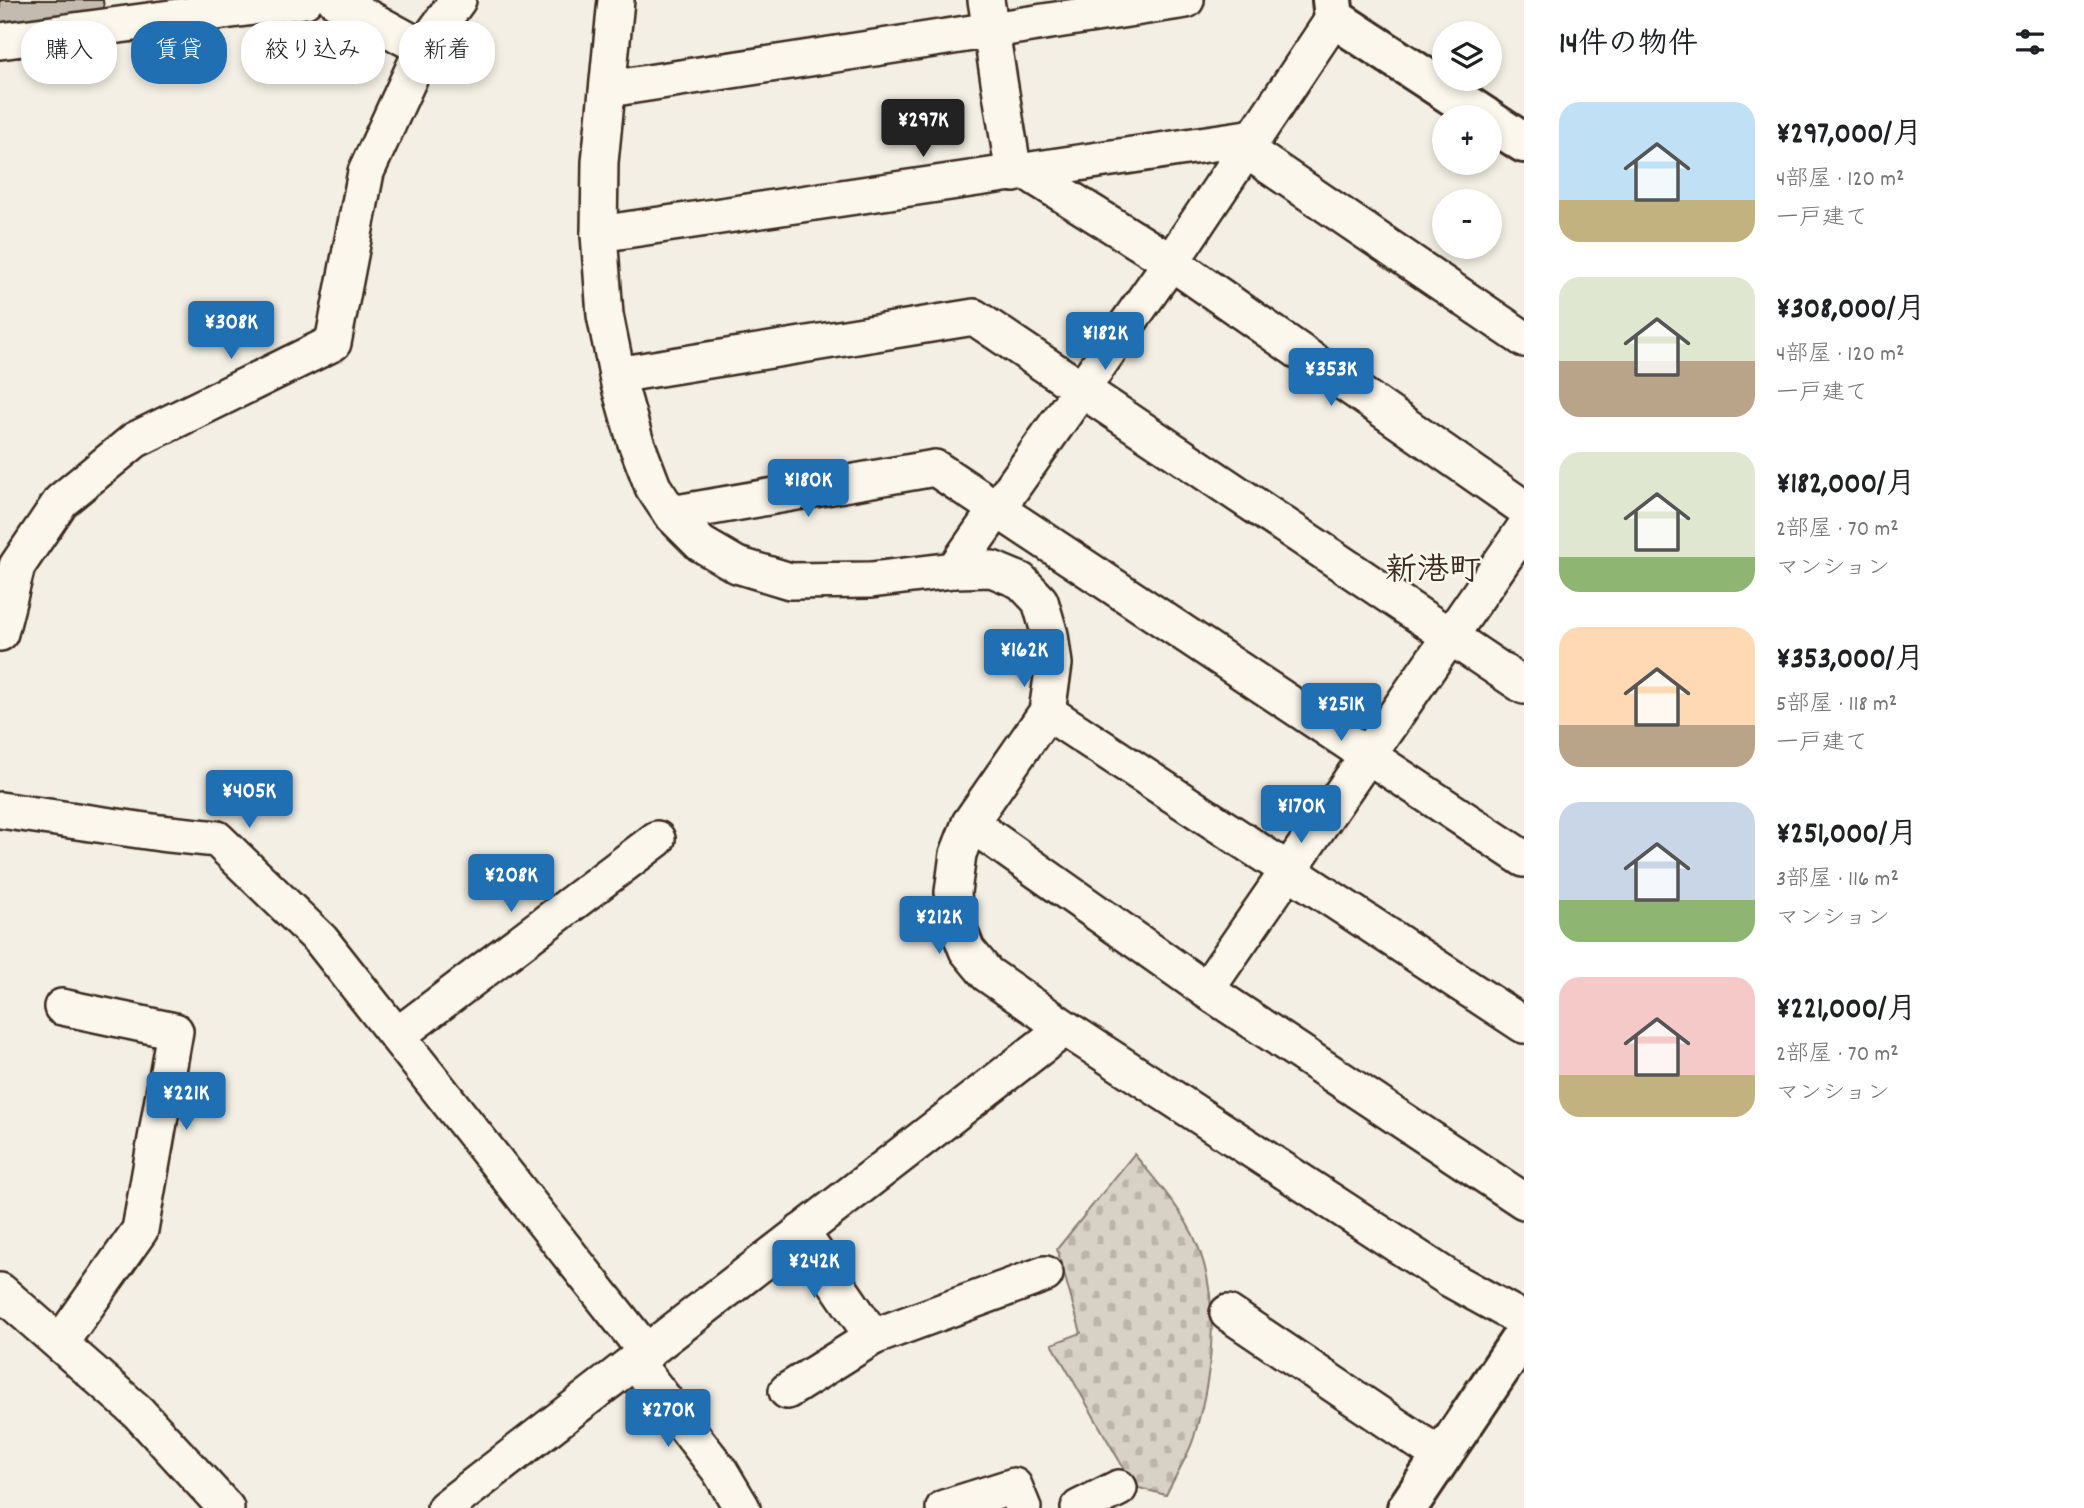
<!DOCTYPE html>
<html lang="ja">
<meta charset="utf-8">
<style>
:root{--surface:#fff;--page:#f6f6f6;--text:#202124;--muted:#757577;--accent:#1f6fb2}
body{margin:0;font-family:Dekko,"Klee One",sans-serif;background:var(--page);color:var(--text);height:100vh;display:flex;flex-direction:column;font-size:26px;white-space:nowrap}
*{box-sizing:border-box;margin:0}
p{font-size:23px;color:var(--muted)}
.icon{flex:none;width:38px;height:38px;fill:none;stroke:currentColor;stroke-width:2;stroke-linecap:round;stroke-linejoin:round}
.map{position:relative;flex:1;overflow:hidden}
.drawer{display:flex;flex-direction:column;background:var(--surface);width:560px}
.drawer>*{flex:none}
.banner{position:absolute;left:21px;top:21px;width:665px;height:63px;display:flex;gap:14px}
.tools{position:absolute;left:1432px;top:21px;display:grid;gap:14px}
.tools a{display:grid;place-items:center;width:70px;height:70px;border-radius:50%;background:var(--surface);box-shadow:0 4px 10px #0003;font-size:35px}
.price{position:absolute;translate:-50% -60px;padding:0 16px;border-radius:7px;background:var(--accent);color:#fff;font-size:23px;line-height:46px;filter:drop-shadow(0 2px 4px #0008)}
.price::after{content:'';position:absolute;left:50%;top:42px;width:21px;height:16px;margin-left:-10px;background:inherit;clip-path:polygon(0 0,100% 0,50% 100%)}
.price.on{background:#222;color:#fff}
ul{padding:0;list-style:none}
li{display:flex;align-items:center;gap:21px;height:175px;padding:0 35px}
li span{display:grid;place-items:center;flex:none;width:196px;height:140px;border-radius:21px;color:#555}
li>.icon{margin-inline-start:auto}
span .icon{width:84px;height:84px;fill:#fffc;stroke-width:1}
li b{font-size:30px}
h2{display:flex;justify-content:space-between;align-items:center;height:84px;padding:0 35px;font-size:30px}
.pill{padding:0 24px;border-radius:28px;background:var(--surface);box-shadow:0 4px 10px #0003;font-size:24px;line-height:63px}
.pill.on{background:var(--accent);color:#fff}
main{display:flex;flex:1;min-height:0}
.map>svg:first-child{display:block}
.cemetery{fill:url(#cemetery-stones);stroke:#8a7e72;stroke-width:2}
.building{fill:#c3bbb0;stroke:#3b2a1e;stroke-width:2}
.lines{fill:none;stroke-linecap:round;stroke-linejoin:round}
.minor-casing{stroke:#3b2a1e;stroke-width:40}
.tertiary-casing{stroke:#3b2a1e;stroke-width:44}
.minor{stroke:#fbf7ec;stroke-width:35}
.tertiary{stroke:#fbf7ec;stroke-width:38}
.labels{text-anchor:middle;dominant-baseline:central;stroke-width:5;stroke-linejoin:round;paint-order:stroke}
.quarter-label{font-size:32px;font-weight:bold;fill:#3b2a1e;stroke:#fbf7ec}
</style>
<main>
<div class="map">
<svg width="1524" height="1508" viewBox="0 0 1524 1508">
<defs>
<pattern id="cemetery-stones" width="16" height="16" patternUnits="userSpaceOnUse" patternTransform="scale(1.75)"><rect width="16" height="16" fill="#d8d1c6"/><path d="M2 7V4a2 2 0 0 1 4 0v3zM10 15v-3a2 2 0 0 1 4 0v3z" fill="#bab4aa"/></pattern>
</defs>
<rect width="100%" height="100%" fill="#f3efe4"/>
<filter id="ink" filterUnits="userSpaceOnUse"><feTurbulence type="fractalNoise" baseFrequency=".0143" numOctaves="2"/><feDisplacementMap in="SourceGraphic" scale="14" xChannelSelector="R" yChannelSelector="G"/><feConvolveMatrix kernelMatrix="1 2 1 2 8 2 1 2 1" color-interpolation-filters="sRGB"/></filter>
<g filter="url(#ink)">
<path class="cemetery" d="M1134,1154C1152,1176 1172,1198 1186,1222C1224,1284 1214,1371 1194,1437C1188,1457 1175,1476 1166,1495L1109,1480L1127,1474L1052,1344L1081,1333L1057,1249Z"/>
<polygon class="building" points="0,0 103,0 104,10 0,23"/>
<g class="lines">
<g class="minor-casing">
<g id="minor">
<polyline points="335,0 423,48"/>
<polyline points="616,0 600,162 599,234 605,315 619,384 635,440 653,487 671,514 701,544 737,565 790,581 871,580 954,570 992,569 1021,581 1040,601 1050,635 1054,664 1047,712 970,823 958,854 953,892 955,920 967,950 987,974 1065,1028 1450,1279 1524,1320"/>
<polyline points="986,0 1014,174"/>
<polyline points="0,41 305,0"/>
<polyline points="609,89 1186,0"/>
<polyline points="1246,150 1524,339"/>
<polyline points="1027,172 1171,262 1524,508"/>
<polyline points="599,234 1254,137"/>
<polyline points="617,375 974,317 1524,686"/>
<polyline points="671,514 935,468 1524,859"/>
<polyline points="954,570 1171,262 1334,18"/>
<polyline points="0,633 17,566 61,501 135,440 333,343 366,172 423,48 458,0"/>
<polyline points="1047,712 1524,1025"/>
<polyline points="0,810 160,833 217,839 321,940 647,1353"/>
<polyline points="970,823 1206,990 1524,1201"/>
<polyline points="1206,990 1524,529"/>
<polyline points="398,1035 657,839"/>
<polyline points="801,1232 873,1337"/>
<polyline points="0,1291 138,1412 226,1508"/>
<polyline points="1228,1313 1442,1457"/>
<polyline points="60,1343 140,1230 175,1031 62,1007"/>
<polyline points="635,1362 720,1471 742,1508"/>
<polyline points="787,1391 873,1337 1045,1274"/>
<polyline points="445,1508 1065,1028"/>
<polyline points="944,1508 1014,1486 1023,1508"/>
<polyline points="1079,1508 1119,1488"/>
</g>
</g>
<g class="tertiary-casing">
<g id="tertiary">
<polyline points="1332,0 1334,18 1485,117"/>
<polyline points="1489,120 1524,143"/>
<polyline points="1407,1508 1524,1334"/>
</g>
</g>
<use href="#minor" class="minor"/>
<use href="#tertiary" class="tertiary"/>
</g>
</g>
<g class="labels">
<g class="quarter-label">
<text x="1433" y="573">新港町</text>
</g>
</g>
</svg>
<div class="tools">
<a><svg class="icon" aria-label="layers" viewBox="0 0 24 24"><path d="M12 4l9 5-9 5-9-5zM3 14l9 5 9-5"/></svg></a>
<a>+</a>
<a>−</a>
</div>
<b class="price on" style="left:923px;top:159px">¥297K</b>
<b class="price" style="left:231px;top:361px">¥308K</b>
<b class="price" style="left:1105px;top:372px">¥182K</b>
<b class="price" style="left:1331px;top:408px">¥353K</b>
<b class="price" style="left:808px;top:519px">¥180K</b>
<b class="price" style="left:1024px;top:689px">¥162K</b>
<b class="price" style="left:1341px;top:743px">¥251K</b>
<b class="price" style="left:249px;top:830px">¥405K</b>
<b class="price" style="left:1301px;top:845px">¥170K</b>
<b class="price" style="left:511px;top:914px">¥208K</b>
<b class="price" style="left:939px;top:956px">¥212K</b>
<b class="price" style="left:186px;top:1132px">¥221K</b>
<b class="price" style="left:814px;top:1300px">¥242K</b>
<b class="price" style="left:668px;top:1449px">¥270K</b>
<div class="banner">
<a class="pill">購入</a>
<a class="pill on">賃貸</a>
<a class="pill">絞り込み</a>
<a class="pill">新着</a>
</div>
</div>
<section class="drawer">
<h2>14件の物件<svg class="icon" aria-label="filters" viewBox="0 0 24 24"><path d="M4 7h16M4 17h16"/><circle cx="9" cy="7" r="2"/><circle cx="15" cy="17" r="2"/></svg></h2>
<ul>
<li><span style="background:linear-gradient(#bfe0f5 70%,#c2b280 0)"><svg class="icon" aria-label="home" viewBox="0 0 24 24"><path d="M3 11l9-7 9 7M6 9v11h12V9"/></svg></span><div><b>¥297,000/月</b><p>4部屋 · 120 m²</p><p>一戸建て</p></div></li>
<li><span style="background:linear-gradient(#dfe7d0 60%,#b9a48a 0)"><svg class="icon" aria-label="home" viewBox="0 0 24 24"><path d="M3 11l9-7 9 7M6 9v11h12V9"/></svg></span><div><b>¥308,000/月</b><p>4部屋 · 120 m²</p><p>一戸建て</p></div></li>
<li><span style="background:linear-gradient(#dfe7d0 75%,#8fb573 0)"><svg class="icon" aria-label="home" viewBox="0 0 24 24"><path d="M3 11l9-7 9 7M6 9v11h12V9"/></svg></span><div><b>¥182,000/月</b><p>2部屋 · 70 m²</p><p>マンション</p></div></li>
<li><span style="background:linear-gradient(#ffd9b3 70%,#b9a48a 0)"><svg class="icon" aria-label="home" viewBox="0 0 24 24"><path d="M3 11l9-7 9 7M6 9v11h12V9"/></svg></span><div><b>¥353,000/月</b><p>5部屋 · 118 m²</p><p>一戸建て</p></div></li>
<li><span style="background:linear-gradient(#c9d6e8 70%,#8fb573 0)"><svg class="icon" aria-label="home" viewBox="0 0 24 24"><path d="M3 11l9-7 9 7M6 9v11h12V9"/></svg></span><div><b>¥251,000/月</b><p>3部屋 · 116 m²</p><p>マンション</p></div></li>
<li><span style="background:linear-gradient(#f6c9c9 70%,#c2b280 0)"><svg class="icon" aria-label="home" viewBox="0 0 24 24"><path d="M3 11l9-7 9 7M6 9v11h12V9"/></svg></span><div><b>¥221,000/月</b><p>2部屋 · 70 m²</p><p>マンション</p></div></li>
</ul>
</section>
</main>
